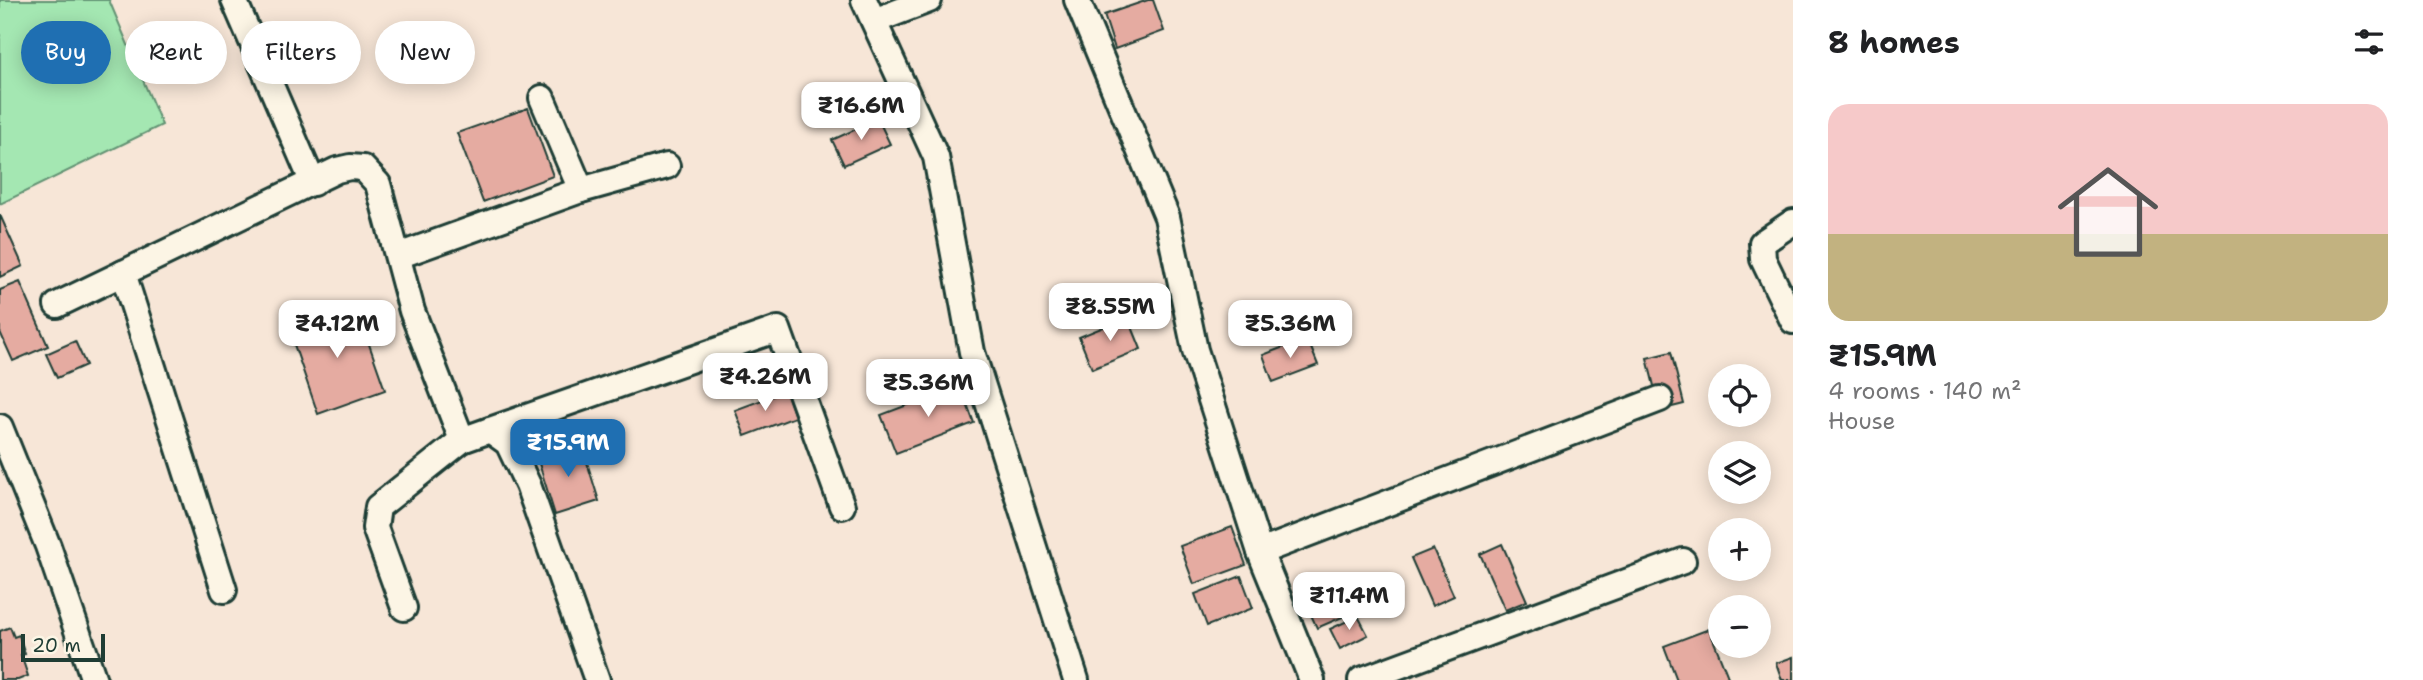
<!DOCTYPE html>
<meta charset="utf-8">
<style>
:root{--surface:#fff;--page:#f2f2f2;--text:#202124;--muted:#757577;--line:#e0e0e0;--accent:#1f6fb2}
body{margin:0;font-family:"Shantell Sans",sans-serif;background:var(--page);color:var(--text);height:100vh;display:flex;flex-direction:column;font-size:26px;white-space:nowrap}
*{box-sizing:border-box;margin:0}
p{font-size:23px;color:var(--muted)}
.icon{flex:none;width:38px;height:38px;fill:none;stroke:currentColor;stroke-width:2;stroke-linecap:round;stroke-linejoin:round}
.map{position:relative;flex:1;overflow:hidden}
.side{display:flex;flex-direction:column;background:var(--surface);width:630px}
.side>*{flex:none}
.banner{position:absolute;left:21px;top:21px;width:665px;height:63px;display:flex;gap:14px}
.tools{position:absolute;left:1708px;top:364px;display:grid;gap:14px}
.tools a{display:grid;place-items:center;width:63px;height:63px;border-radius:50%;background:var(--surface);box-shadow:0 4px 18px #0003;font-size:35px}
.scale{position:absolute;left:21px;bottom:18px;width:84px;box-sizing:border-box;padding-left:7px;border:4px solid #1f3d34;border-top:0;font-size:19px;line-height:24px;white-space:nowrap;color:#1f3d34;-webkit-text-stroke:5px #fcf5e5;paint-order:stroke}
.price{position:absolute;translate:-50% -60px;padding:0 16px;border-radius:14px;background:#fff;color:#222;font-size:23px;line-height:46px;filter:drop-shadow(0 2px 4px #0008)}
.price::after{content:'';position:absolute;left:50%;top:42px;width:21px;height:16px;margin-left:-10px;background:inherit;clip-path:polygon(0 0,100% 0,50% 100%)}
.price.on{background:var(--accent);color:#fff}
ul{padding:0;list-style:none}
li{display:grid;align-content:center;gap:14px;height:371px;padding:0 35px}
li+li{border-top:2px solid var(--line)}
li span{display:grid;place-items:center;height:217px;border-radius:21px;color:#555}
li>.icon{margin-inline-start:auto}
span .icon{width:126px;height:126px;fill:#fffc;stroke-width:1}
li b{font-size:30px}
h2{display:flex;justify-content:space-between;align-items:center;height:84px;padding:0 35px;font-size:30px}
.pill{padding:0 24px;border-radius:32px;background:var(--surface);box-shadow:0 4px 18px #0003;font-size:24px;line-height:63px}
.pill.on{background:var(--accent);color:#fff}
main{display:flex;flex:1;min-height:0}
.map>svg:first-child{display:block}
.green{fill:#a4e7b2;stroke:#629273;stroke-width:2}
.building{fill:#e5aba1;stroke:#1f3d34;stroke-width:2}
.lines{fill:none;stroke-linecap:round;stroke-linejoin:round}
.minor-casing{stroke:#1f3d34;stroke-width:30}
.minor{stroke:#fcf5e5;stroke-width:24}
</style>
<main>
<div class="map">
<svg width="1793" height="680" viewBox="0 0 1793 680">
<rect width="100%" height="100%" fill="#f7e6d7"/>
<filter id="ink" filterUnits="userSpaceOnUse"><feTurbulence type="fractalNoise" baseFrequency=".0143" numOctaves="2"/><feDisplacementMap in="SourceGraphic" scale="14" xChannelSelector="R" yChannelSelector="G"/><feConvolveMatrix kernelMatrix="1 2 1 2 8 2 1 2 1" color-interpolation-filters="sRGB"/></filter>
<g filter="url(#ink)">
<polygon class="green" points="0,0 109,0 162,125 0,204"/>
<g class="building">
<polygon points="1148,0 1153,0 1164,31 1115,49 1104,15"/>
<polygon points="528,108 553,176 483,202 457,133"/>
<polygon points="878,119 890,144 844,165 832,140"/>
<polygon points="0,215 23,266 0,277"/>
<polygon points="20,282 48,346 13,361 0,332 0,290"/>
<polygon points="356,307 385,390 318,414 289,330"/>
<polygon points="1128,317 1141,349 1092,369 1079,337"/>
<polygon points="1307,338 1318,365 1273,382 1263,355"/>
<polygon points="75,341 86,365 57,378 46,354"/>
<polygon points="1671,352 1684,404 1660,410 1647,358"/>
<polygon points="960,385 974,423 896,453 881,415"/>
<polygon points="786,391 795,417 745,436 735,410"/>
<polygon points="581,443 599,501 555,515 537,457"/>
<polygon points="1232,527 1246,565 1194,584 1180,546"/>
<polygon points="1502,544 1527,601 1505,610 1480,554"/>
<polygon points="1433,549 1454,596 1432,606 1411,558"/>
<polygon points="1241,576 1253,608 1207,626 1195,594"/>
<polygon points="1343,588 1354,612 1317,628 1306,604"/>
<polygon points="1358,616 1368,635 1340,649 1330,629"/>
<polygon points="10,627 14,637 19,635 25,654 21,655 28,676 18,680 0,680 0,631"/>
<polygon points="1709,629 1728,677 1721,680 1677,680 1664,646"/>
<polygon points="1793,657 1793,680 1782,680 1776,663"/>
</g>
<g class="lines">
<g class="minor-casing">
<g id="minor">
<polyline points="234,0 313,183"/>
<polyline points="864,0 936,157 972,352 1076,680"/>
<polyline points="1077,0 1167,217 1195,350 1260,552 1312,680"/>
<polyline points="874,21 929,0"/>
<polyline points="542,98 581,190"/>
<polyline points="1793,222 1762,243 1763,259 1793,321"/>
<polyline points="398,256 581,190 667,166"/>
<polyline points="123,273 224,590"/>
<polyline points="57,305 337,170 350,167 363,168 378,184 412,311 462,440 490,430 508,443 528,485 597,680"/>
<polyline points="0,427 48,546 94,680"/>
<polyline points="490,430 778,329 842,506"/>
<polyline points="1260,552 1660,399"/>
<polyline points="404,608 375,528 378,507 462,440"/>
<polyline points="1361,680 1683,561"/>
</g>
</g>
<use href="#minor" class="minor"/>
</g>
</g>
</svg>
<div class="tools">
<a><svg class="icon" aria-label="locate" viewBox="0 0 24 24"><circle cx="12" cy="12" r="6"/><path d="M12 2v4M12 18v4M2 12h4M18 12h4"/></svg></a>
<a><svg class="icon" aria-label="layers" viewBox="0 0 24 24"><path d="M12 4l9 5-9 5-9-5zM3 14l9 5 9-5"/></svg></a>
<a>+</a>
<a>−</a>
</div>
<div class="scale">20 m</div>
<b class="price" style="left:861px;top:142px">₹16.6M</b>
<b class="price" style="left:1110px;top:343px">₹8.55M</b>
<b class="price" style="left:337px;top:360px">₹4.12M</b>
<b class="price" style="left:1290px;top:360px">₹5.36M</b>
<b class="price" style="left:765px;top:413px">₹4.26M</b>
<b class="price" style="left:928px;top:419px">₹5.36M</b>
<b class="price on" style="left:568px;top:479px">₹15.9M</b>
<b class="price" style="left:1349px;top:632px">₹11.4M</b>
<div class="banner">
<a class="pill on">Buy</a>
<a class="pill">Rent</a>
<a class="pill">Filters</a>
<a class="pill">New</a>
</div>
</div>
<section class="side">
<h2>8 homes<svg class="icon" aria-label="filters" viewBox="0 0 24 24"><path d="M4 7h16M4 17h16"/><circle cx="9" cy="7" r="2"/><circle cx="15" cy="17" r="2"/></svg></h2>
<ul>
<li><span style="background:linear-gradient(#f6c9c9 60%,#c2b280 0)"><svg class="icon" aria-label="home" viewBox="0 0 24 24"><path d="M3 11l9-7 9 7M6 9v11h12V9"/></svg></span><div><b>₹15.9M</b><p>4 rooms · 140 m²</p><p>House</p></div></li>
</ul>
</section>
</main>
